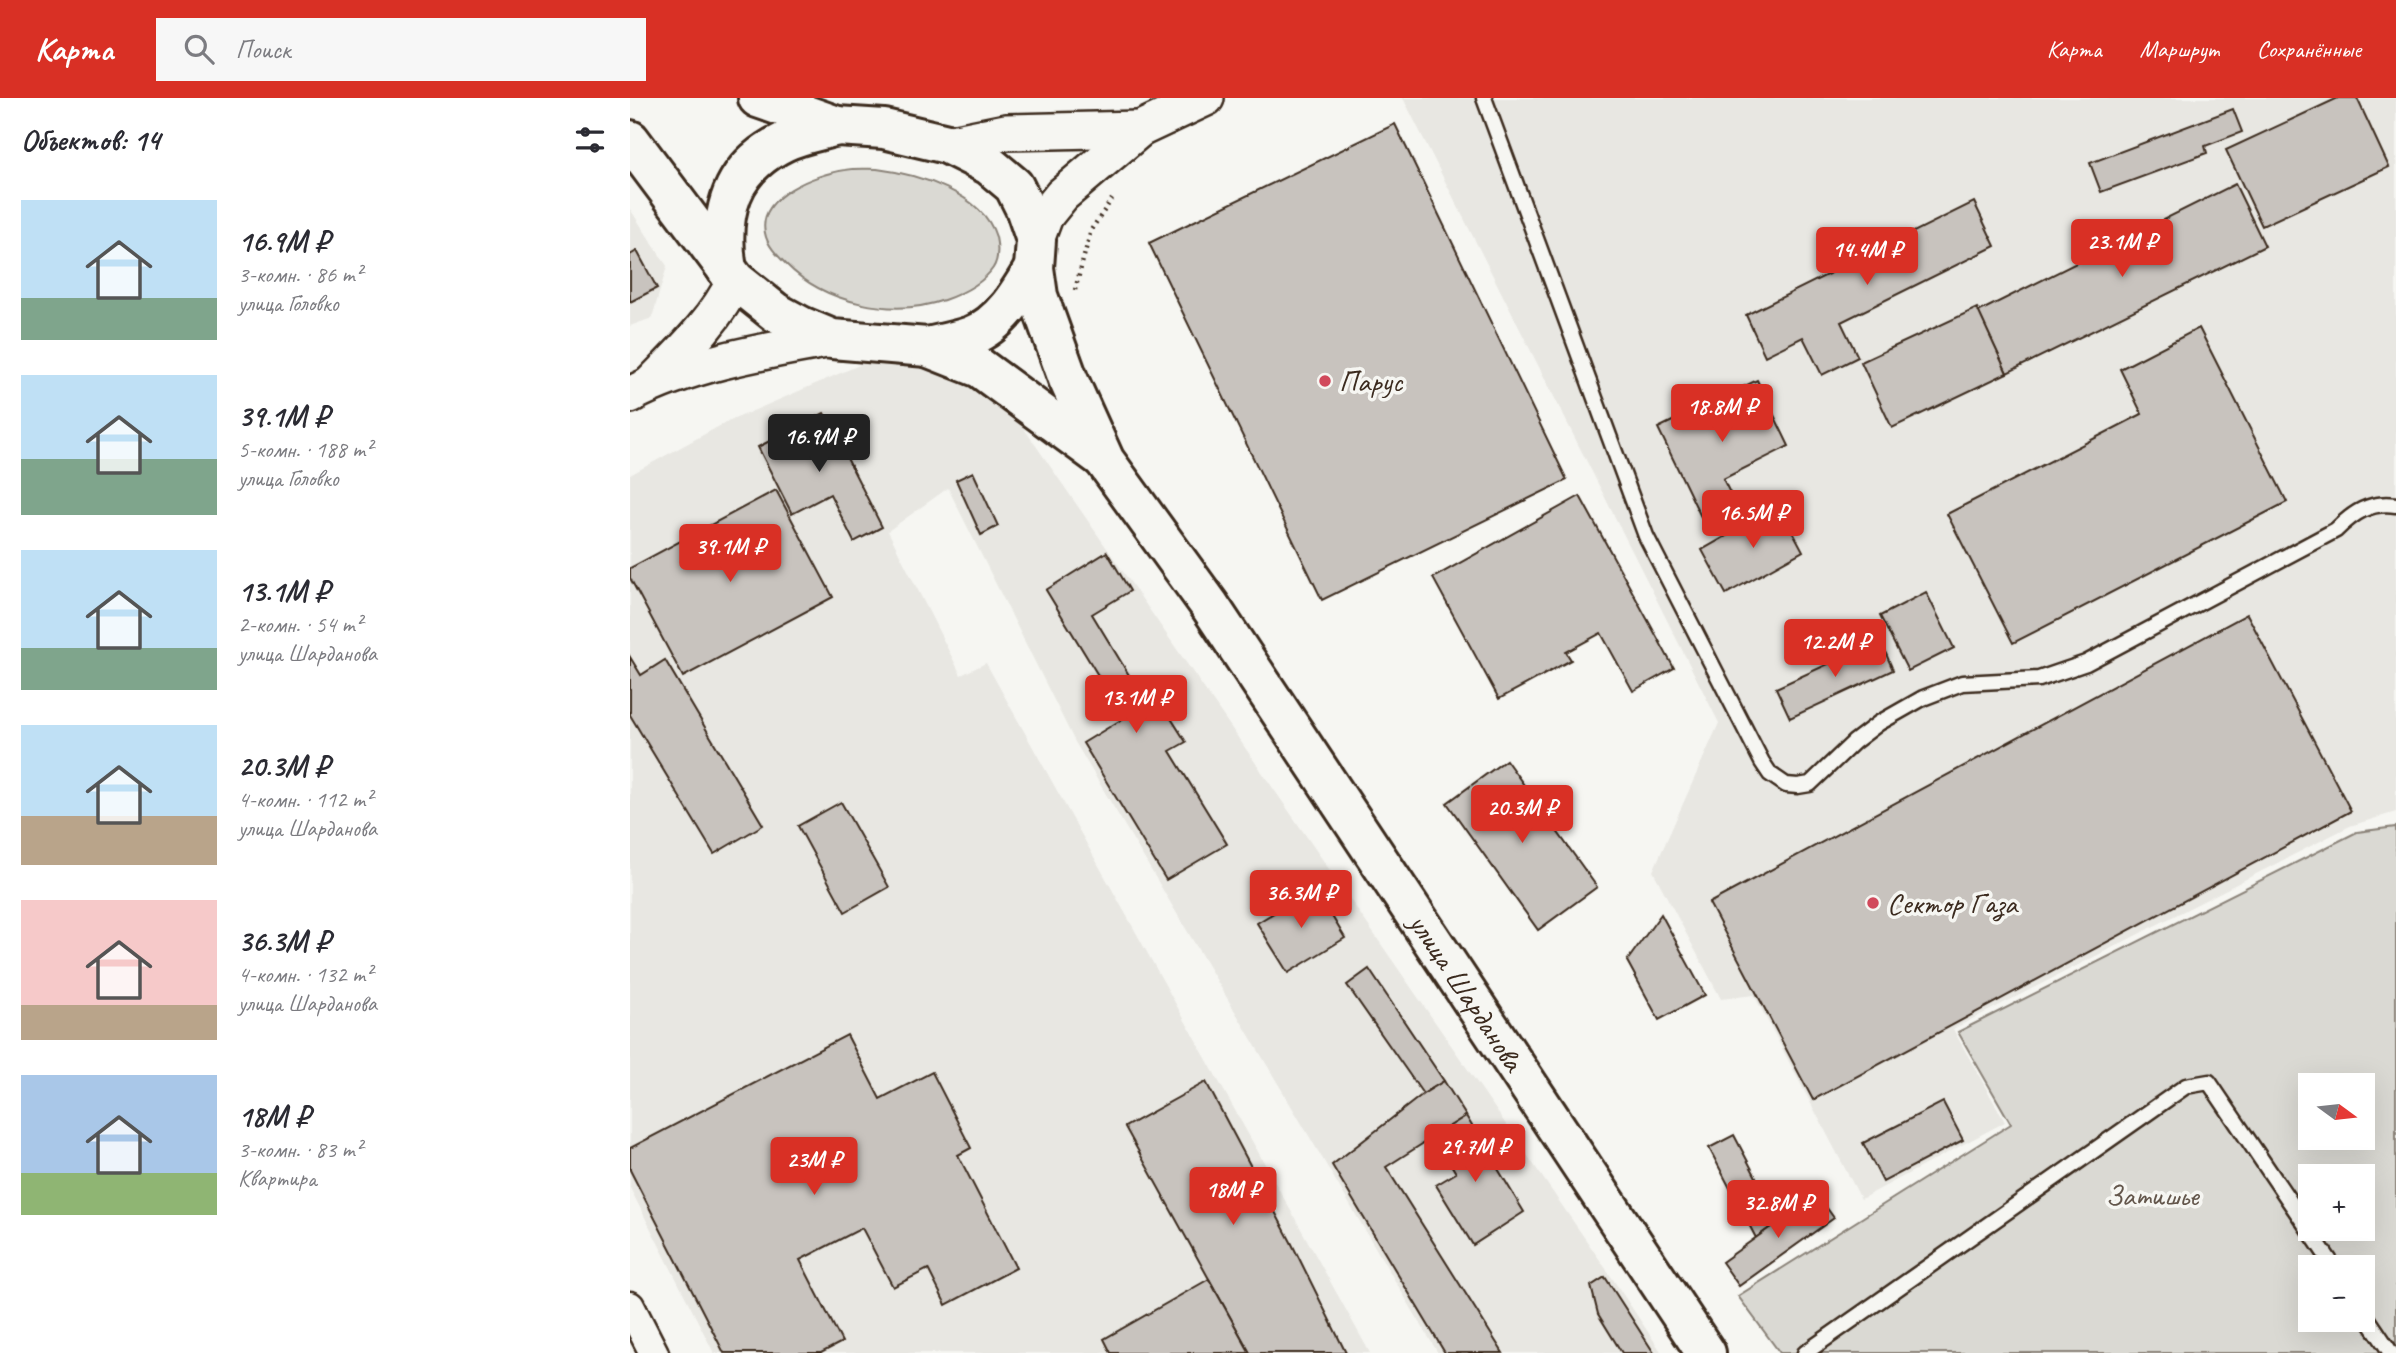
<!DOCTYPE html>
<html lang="ru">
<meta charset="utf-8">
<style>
:root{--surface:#fff;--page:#f7f7f7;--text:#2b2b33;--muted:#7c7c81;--accent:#d93025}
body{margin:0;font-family:Caveat,sans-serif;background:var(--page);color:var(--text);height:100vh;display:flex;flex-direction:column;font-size:26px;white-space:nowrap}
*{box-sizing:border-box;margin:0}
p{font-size:23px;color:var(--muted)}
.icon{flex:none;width:38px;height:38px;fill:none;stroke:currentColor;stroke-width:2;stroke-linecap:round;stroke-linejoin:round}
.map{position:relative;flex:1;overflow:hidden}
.side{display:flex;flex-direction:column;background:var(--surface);width:630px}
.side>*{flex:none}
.needle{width:46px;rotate:105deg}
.buttons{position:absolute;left:1668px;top:975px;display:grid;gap:14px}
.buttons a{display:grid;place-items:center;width:77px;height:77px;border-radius:0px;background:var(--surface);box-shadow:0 7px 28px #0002;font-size:35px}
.price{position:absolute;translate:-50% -60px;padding:0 16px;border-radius:7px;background:var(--accent);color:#fff;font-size:23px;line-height:46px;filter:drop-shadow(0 2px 4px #0008)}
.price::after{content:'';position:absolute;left:50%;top:42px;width:21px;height:16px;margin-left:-10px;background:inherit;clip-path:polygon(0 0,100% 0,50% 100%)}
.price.active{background:#222;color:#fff}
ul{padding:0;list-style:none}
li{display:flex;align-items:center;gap:21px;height:175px;padding:0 21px}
li span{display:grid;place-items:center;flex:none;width:196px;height:140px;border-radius:0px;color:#555}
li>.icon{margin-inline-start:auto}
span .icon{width:84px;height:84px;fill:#fffc;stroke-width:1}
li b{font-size:30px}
h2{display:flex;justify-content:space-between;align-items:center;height:84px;padding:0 21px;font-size:30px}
header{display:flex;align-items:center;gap:42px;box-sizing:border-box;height:98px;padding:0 35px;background:var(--accent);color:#fff}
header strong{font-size:33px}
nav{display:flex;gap:38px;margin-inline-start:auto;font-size:24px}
.search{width:490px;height:63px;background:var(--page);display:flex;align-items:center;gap:18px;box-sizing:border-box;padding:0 24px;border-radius:0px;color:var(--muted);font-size:26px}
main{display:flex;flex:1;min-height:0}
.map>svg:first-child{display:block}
.built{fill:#e8e7e2}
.green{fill:#dad9d3;stroke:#8a8278;stroke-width:2;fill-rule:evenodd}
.building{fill:#c8c3be;stroke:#3b2a1e;stroke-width:2}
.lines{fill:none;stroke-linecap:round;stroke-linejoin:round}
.service-casing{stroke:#3b2a1e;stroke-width:19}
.minor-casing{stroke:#3b2a1e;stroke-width:33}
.tertiary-casing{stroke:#3b2a1e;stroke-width:40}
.secondary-casing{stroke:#3b2a1e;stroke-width:44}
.path{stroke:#3b2a1e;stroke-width:4.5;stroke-dasharray:2 5;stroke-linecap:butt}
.service{stroke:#f6f6f2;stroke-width:14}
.minor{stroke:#f6f6f2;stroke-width:28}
.tertiary{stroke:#f6f6f2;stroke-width:35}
.secondary{stroke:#f6f6f2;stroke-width:38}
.poi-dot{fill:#d1495b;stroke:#f6f6f2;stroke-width:2.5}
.labels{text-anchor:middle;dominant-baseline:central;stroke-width:7;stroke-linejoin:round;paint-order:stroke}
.poi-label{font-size:30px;fill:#3b2a1e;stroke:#f6f6f2;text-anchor:start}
.street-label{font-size:30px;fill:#3b2a1e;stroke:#f6f6f2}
.park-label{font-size:30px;fill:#63564b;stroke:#f6f6f2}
</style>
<header>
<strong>Карта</strong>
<div class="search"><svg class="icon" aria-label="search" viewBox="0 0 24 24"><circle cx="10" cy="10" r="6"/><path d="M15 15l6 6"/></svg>Поиск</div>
<nav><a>Карта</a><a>Маршрут</a><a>Сохранённые</a></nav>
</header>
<main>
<section class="side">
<h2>Объектов: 14<svg class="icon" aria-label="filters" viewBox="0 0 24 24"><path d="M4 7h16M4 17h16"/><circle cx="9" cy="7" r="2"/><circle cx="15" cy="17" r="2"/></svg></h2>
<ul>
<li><span style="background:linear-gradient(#bfe0f5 70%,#7fa58c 0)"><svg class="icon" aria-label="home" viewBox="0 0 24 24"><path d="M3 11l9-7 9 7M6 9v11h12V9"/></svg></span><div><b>16.9M ₽</b><p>3-комн. · 86 m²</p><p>улица Головко</p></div></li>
<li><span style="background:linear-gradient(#bfe0f5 60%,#7fa58c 0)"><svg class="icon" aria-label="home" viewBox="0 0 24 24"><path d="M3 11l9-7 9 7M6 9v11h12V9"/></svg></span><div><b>39.1M ₽</b><p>5-комн. · 188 m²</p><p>улица Головко</p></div></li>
<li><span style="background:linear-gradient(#bfe0f5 70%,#7fa58c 0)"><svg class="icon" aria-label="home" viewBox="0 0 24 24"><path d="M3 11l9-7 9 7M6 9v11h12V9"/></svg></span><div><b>13.1M ₽</b><p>2-комн. · 54 m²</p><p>улица Шарданова</p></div></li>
<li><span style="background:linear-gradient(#bfe0f5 65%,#b9a48a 0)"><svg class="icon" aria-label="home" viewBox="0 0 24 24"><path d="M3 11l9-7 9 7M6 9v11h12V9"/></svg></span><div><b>20.3M ₽</b><p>4-комн. · 112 m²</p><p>улица Шарданова</p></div></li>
<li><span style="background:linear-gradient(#f6c9c9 75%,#b9a48a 0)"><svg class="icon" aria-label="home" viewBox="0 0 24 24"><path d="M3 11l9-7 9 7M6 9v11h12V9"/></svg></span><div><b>36.3M ₽</b><p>4-комн. · 132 m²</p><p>улица Шарданова</p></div></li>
<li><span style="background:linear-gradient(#a9c7e8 70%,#8fb573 0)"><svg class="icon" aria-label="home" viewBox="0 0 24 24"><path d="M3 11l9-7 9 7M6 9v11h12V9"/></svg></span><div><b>18M ₽</b><p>3-комн. · 83 m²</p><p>Квартира</p></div></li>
</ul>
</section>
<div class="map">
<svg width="1766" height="1255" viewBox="0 0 1766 1255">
<rect width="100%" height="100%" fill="#f6f6f2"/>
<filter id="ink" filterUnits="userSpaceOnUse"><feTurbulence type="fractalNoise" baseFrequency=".0143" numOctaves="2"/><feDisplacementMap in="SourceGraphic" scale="14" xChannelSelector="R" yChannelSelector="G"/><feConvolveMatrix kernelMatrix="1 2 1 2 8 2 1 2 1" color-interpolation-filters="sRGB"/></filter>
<g filter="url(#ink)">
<g class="built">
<polygon points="773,0 1766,0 1766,714 1720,728 1323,931 1375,1024 1231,1101 1124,897 1091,901 1023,773 1089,625"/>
<polygon points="0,111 37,168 22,220 0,228"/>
<polygon points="250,258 316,268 377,306 974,1168 1032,1255 808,1255 445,644 318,390 258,433 331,577 356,565 740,1255 84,1255 0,1090 0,377 95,325"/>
</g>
<g class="green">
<path d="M247,71C287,76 353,95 366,139C368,149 369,161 363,170C353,185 331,196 314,202C263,220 194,205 156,166C147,157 137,147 135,135C127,98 186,76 215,72C225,70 236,71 247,71Z"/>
<path d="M1766,729V1255H1150L1108,1198L1381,1026L1328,934L1727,734ZM1680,987H1732V1040H1680ZM1680,1078H1732V1130H1680ZM1680,1169H1732V1222H1680Z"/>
</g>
<g class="building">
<polygon points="1708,0 1727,0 1759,69 1632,128 1596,52"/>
<polygon points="1603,11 1612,34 1575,48 1577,55 1471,94 1460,65"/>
<polygon points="765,26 937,382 692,502 519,145"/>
<polygon points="1605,86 1635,148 1377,275 1348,214"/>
<polygon points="1344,104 1365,148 1211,224 1228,259 1192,277 1173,239 1135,258 1116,217"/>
<polygon points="7,153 27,190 0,204 0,157"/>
<polygon points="1347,210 1377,275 1262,330 1231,264"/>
<polygon points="1569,230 1657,404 1383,545 1317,416 1512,316 1490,271"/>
<polygon points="1127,282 1159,348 1093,381 1105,405 1072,421 1028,330"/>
<polygon points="194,315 252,429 224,444 200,396 162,416 128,349"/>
<polygon points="343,374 368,428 351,437 326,382"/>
<polygon points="146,392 203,499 53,579 0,480 0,470"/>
<polygon points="950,398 1044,570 1003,593 971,535 936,554 941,562 869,601 803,480"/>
<polygon points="1149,408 1173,453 1096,496 1072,452"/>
<polygon points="477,454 500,493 462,516 519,610 530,603 556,644 540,653 597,746 536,782 453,645 494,620 416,492"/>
<polygon points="1296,494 1324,550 1278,573 1250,518"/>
<polygon points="1617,516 1721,713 1183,1002 1079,805"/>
<polygon points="1250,542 1263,572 1160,620 1146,590"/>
<polygon points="0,559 11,577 35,562 133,727 84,756 0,617"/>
<polygon points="876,662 967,789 908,832 817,705"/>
<polygon points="211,704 259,789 215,814 168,728"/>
<polygon points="685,790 715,840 658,875 627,825"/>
<polygon points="1031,816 1075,897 1029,922 997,863"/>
<polygon points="739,871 814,983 793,996 717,887"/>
<polygon points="217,937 250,1001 302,974 341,1050 328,1057 386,1170 316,1207 298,1171 263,1189 232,1130 170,1162 212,1244 191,1255 94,1255 0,1072 0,1050"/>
<polygon points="814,983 836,1018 756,1069 873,1255 815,1255 702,1067 793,996"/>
<polygon points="576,984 661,1144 716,1255 620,1255 495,1029"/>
<polygon points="1313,1004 1333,1042 1253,1084 1233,1045"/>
<polygon points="836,1018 894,1114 843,1147 806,1087 826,1075 804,1038"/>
<polygon points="1104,1037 1149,1123 1126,1140 1079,1050"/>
<polygon points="1187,1096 1204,1120 1109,1188 1092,1164"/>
<polygon points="975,1179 1024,1255 992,1255 968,1216 961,1188"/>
<polygon points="579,1181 620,1255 481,1255 474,1241"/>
</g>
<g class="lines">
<g class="service-casing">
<g id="service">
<path d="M854,0L1016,438L1132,664L1140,676L1156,687L1168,688L1180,686L1224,644L1249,625L1293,600L1332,585L1409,581L1456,565L1706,432C1723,415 1740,403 1766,407"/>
<polyline points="1732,1212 1761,1255"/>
<polyline points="1175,1255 1556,988 1579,984 1704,1169"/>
</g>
</g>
<g class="minor-casing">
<polyline id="minor" points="0,1208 24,1255"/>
</g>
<g class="tertiary-casing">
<g id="tertiary">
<polyline points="317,46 376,34 510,31"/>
<polyline points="406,142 415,118 432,97 510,31 576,0"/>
<path d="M22,285C52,254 86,222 105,182"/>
<path d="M0,297C60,265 136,253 202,241"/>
</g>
</g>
<g class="secondary-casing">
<g id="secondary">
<path id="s1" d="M128,0L207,28L254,31L317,46L359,67L384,88L395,110L406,142L404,170L408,198L438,281L475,363L580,508L1076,1255"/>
<polyline points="0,42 105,182 145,214 171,228 202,241 297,249 350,270 471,359"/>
<path d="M97,172C88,115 100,70 154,44C170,36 190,33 207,28"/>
<path d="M297,249C311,246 327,243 341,238C371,226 388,197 404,170"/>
</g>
</g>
<polyline class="path" points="445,192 461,132 482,101"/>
<use href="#service" class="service"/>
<use href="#minor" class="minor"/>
<use href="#tertiary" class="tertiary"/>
<use href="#secondary" class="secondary"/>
</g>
</g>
<g class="poi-dot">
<circle cx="695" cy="283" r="7"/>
<circle cx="1243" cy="805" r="7"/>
</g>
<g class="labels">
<g class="poi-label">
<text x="709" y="283">Парус</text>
<text x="1257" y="805">Сектор Газа</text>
</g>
<g class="street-label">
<text stroke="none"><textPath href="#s1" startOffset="1211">улица Шарданова</textPath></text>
</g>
<g class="park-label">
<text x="1522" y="1097">Затишье</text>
</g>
</g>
</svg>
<div class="buttons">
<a><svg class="needle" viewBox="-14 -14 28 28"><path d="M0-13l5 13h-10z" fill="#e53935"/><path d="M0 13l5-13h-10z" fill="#7c7c81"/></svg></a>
<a>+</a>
<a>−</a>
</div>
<b class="price" style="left:1492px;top:181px">23.1M ₽</b>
<b class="price" style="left:1237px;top:189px">14.4M ₽</b>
<b class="price" style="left:1092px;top:346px">18.8M ₽</b>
<b class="price active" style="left:189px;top:376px">16.9M ₽</b>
<b class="price" style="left:1123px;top:452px">16.5M ₽</b>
<b class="price" style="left:100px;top:486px">39.1M ₽</b>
<b class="price" style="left:1205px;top:581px">12.2M ₽</b>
<b class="price" style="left:506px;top:637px">13.1M ₽</b>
<b class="price" style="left:892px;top:747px">20.3M ₽</b>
<b class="price" style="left:671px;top:832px">36.3M ₽</b>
<b class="price" style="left:845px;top:1086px">29.7M ₽</b>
<b class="price" style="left:184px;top:1099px">23M ₽</b>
<b class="price" style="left:603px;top:1129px">18M ₽</b>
<b class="price" style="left:1148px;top:1142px">32.8M ₽</b>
</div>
</main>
